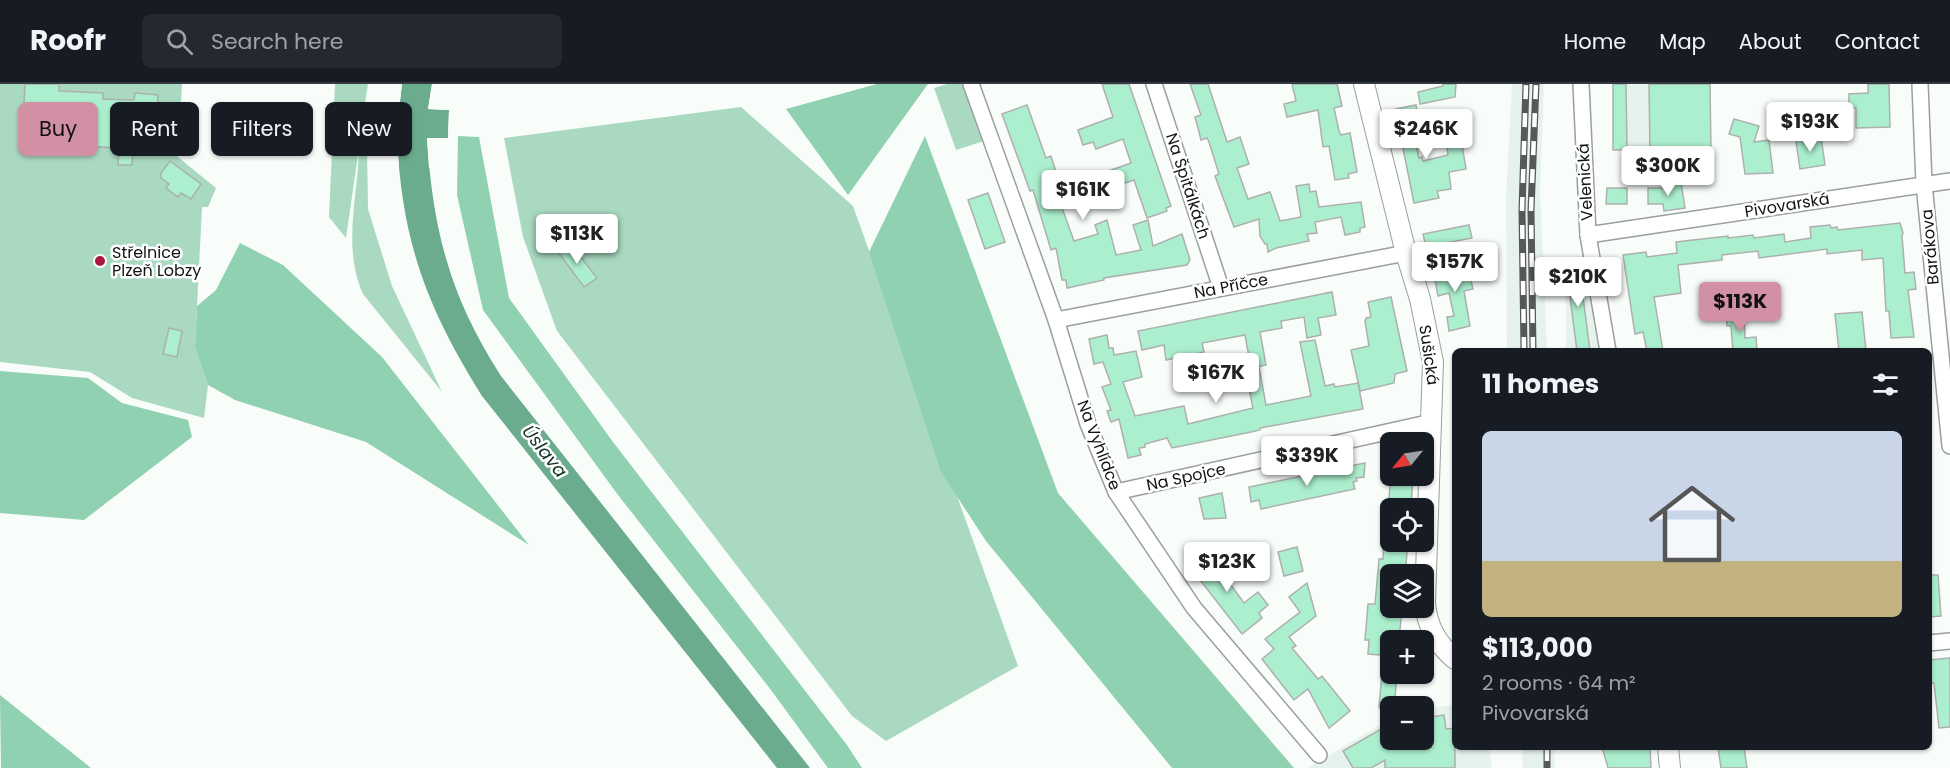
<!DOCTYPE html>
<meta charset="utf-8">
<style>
:root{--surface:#171b24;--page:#242831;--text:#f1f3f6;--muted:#9ea1a6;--line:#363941;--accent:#d290a5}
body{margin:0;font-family:Poppins,sans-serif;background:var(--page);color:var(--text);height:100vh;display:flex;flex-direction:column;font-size:22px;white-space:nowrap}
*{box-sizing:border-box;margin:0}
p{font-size:20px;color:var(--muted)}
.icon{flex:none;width:33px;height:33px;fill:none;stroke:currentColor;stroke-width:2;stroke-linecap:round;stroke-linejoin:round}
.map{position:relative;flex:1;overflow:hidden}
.details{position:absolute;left:1452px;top:264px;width:480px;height:402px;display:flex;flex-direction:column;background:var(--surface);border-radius:9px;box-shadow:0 2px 4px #0004}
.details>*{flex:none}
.hud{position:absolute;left:18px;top:18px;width:570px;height:54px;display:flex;gap:12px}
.needle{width:39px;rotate:240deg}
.buttons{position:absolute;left:1380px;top:348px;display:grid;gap:12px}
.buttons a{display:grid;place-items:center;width:54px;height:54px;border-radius:9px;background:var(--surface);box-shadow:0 2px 4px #0004;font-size:30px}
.price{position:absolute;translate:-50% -51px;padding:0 14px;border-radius:6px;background:#fff;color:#222;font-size:20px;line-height:39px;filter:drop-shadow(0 2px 3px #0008)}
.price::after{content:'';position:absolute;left:50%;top:36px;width:18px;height:14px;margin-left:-9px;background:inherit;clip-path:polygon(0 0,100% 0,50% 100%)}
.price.selected{background:var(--accent);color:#111}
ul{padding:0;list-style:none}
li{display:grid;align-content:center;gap:12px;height:318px;padding:0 30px}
li span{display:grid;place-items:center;height:186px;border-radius:9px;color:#555}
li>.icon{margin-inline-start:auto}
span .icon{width:108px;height:108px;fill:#fffc;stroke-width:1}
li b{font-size:26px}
h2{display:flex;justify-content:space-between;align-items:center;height:72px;padding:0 30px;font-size:26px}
.tag{padding:0 21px;border-radius:9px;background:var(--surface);box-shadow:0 2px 4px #0004;font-size:21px;line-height:54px}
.tag.selected{background:var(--accent);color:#111}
header{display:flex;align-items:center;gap:36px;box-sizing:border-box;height:84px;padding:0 30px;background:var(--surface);border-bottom:2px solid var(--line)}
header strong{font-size:28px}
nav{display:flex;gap:33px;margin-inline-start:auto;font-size:21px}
.search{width:420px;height:54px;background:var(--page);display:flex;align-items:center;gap:15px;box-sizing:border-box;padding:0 21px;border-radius:9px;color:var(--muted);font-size:22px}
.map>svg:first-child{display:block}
.built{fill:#e6f2ec}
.green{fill:#a9d9c1}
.forest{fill:#8fd1b1}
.water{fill:#6bac8e}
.pier{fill:#f9fdfa}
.building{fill:#acefce;stroke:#acb0ae;stroke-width:1.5}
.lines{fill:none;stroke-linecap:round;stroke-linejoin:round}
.minor-casing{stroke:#9b9f9d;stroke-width:18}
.tertiary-casing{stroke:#9b9f9d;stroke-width:22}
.minor{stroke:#fff;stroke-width:15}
.tertiary{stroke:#fff;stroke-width:20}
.rail-casing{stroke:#575958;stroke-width:7}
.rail{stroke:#fff;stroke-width:4.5;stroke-dasharray:14;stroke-linecap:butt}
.poi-dot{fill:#ac1741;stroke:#fff;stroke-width:2}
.labels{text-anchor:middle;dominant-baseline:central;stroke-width:5;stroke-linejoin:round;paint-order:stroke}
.street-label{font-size:16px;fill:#111212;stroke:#fff}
.poi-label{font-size:16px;fill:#111212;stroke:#fff;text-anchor:start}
.water-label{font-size:18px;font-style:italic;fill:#133224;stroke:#fff}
</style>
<header>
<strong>Roofr</strong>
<div class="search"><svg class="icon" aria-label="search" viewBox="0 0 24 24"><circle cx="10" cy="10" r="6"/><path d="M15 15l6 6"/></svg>Search here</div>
<nav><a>Home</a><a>Map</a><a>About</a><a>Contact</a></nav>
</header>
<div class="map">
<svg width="1950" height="684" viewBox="0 0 1950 684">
<rect width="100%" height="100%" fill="#f9fdfa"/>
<g class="built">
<polygon points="1512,0 1544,0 1540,107 1547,267 1507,267 1506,115"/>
<polygon points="1613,0 1710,0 1711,67 1613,66"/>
<polygon points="1592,173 1608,267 1566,267 1566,222 1562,180"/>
<polygon points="1455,620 1455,663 1489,663 1492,684 1308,684 1390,635 1390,656 1424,656 1424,626"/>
<polygon points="1522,663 1554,663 1555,684 1523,684"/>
</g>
<g class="green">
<polygon points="0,0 182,0 178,73 216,104 208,123 202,123 195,262 208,301 204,334 132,314 90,288 0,278"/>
<path d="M335,0H368L359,58L367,62L368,125L392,202L442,308L363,210C342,163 358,113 359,64L346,154L329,133Z"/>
<polygon points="947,0 964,0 984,57 956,66 934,4"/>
<polygon points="741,23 853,122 1018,582 886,657 852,632 557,247 523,153 504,54"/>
</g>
<g class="forest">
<polygon points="877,0 928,0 848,111 786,25"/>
<polygon points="458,52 479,53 509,214 613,358 847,661 862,684 828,684 771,606 618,411 483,226 457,111"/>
<polygon points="925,52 1058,409 1294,684 1172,684 986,457 941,388 869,168"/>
<polygon points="240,159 283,181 382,273 529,461 366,358 235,316 208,301 195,263 197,222 216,206"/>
<polygon points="0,287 88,294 122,319 188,336 192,353 84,436 0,429"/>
<polygon points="0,611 91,684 1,684"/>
</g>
<path class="water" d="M402,0H432L428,25L449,26L448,54H427C433,147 450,213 501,292L810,684H777L482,312C427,224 402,158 397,54H377L378,25H399Z"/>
<g class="pier">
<polygon points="399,0 402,0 399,26 378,25 378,53 397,53 399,86 396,86 394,56 377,57 375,54 375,25 378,22 396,22"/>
<polygon points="432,0 435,0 431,22 449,23 452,26 451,55 448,57 431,57 432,84 429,84 427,54 448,54 449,26 428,25"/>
</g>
<g class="building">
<polygon points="25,0 59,0 59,7 103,9 103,15 134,16 135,9 158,11 155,66 133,65 132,81 118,81 119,64 22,59"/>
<polygon points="1102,0 1129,0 1171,122 1166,124 1167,127 1147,134 1134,96 1102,107 1097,91 1131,79 1123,55 1096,65 1093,58 1083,61 1078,46 1113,33"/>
<polygon points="1190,0 1208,0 1227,58 1240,53 1249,80 1237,84 1248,115 1270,108 1280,137 1301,133 1296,102 1309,100 1310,108 1316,107 1319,123 1361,118 1365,143 1360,144 1360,148 1345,151 1341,133 1315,138 1317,149 1307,150 1309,157 1276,164 1268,168 1267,160 1265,160 1260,152 1259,135 1234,143 1215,92 1219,90 1209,58 1207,54 1201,56 1198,44 1195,33 1201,31"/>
<polygon points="1292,0 1337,0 1342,22 1334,24 1339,47 1341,51 1350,49 1357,88 1348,90 1349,94 1335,96 1329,62 1323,63 1318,26 1287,33 1284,20 1296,17"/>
<polygon points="1443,0 1456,0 1455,13 1420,20 1418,8 1443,2"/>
<polygon points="1613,0 1626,0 1627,66 1613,66"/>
<polygon points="1649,0 1710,0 1711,67 1650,68"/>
<polygon points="1868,0 1889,0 1890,43 1856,44 1856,24 1849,24 1849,10 1868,9"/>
<polygon points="1027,21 1046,74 1051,72 1059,97 1053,99 1074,157 1098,150 1095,141 1107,136 1116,171 1141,166 1133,141 1148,136 1153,162 1182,150 1190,176 1187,181 1104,194 1104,196 1067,204 1066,196 1062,196 1056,164 1051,166 1033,106 1030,107 1002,30"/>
<polygon points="1416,21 1420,44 1413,46 1419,74 1422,73 1423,77 1448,71 1447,64 1462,61 1466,85 1449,88 1451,105 1437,107 1439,114 1414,119 1395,25"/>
<polygon points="1734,35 1759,42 1754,58 1769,56 1773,89 1745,90 1740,53 1729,50"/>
<polygon points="1821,53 1825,81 1800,85 1796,57"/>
<polygon points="170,77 201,100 191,115 181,109 178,113 166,104 169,100 161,94 161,89"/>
<polygon points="1681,98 1685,124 1664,127 1663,120 1648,120 1648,104 1664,104 1664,100"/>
<polygon points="1607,104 1627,104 1627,120 1606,120"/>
<polygon points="988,109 1005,158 985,165 968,116"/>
<polygon points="1900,139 1903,149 1902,152 1905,189 1914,188 1916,205 1908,206 1914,253 1891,254 1889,227 1886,227 1883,174 1862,176 1862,166 1827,170 1827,165 1759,174 1758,167 1722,171 1722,176 1678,181 1681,209 1654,213 1663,267 1647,267 1643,248 1635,250 1623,171 1646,168 1647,173 1677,169 1676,158 1728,152 1728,154 1753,151 1754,154 1784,150 1785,158 1811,154 1810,143 1830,141 1831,144 1837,143 1838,146"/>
<polygon points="1469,141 1472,154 1426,163 1423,150"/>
<polygon points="570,159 597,194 584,203 558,168"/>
<polygon points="1464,179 1467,192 1470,192 1473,205 1464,207 1470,242 1449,247 1447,233 1454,232 1449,209 1438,212 1433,185"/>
<polygon points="1579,181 1583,213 1590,267 1577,267 1568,197 1566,182"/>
<polygon points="1332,208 1336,231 1318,234 1321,251 1307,254 1304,233 1281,237 1282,244 1260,248 1266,281 1251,284 1245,251 1202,259 1204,268 1166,276 1164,261 1142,266 1138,247"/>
<polygon points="1391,213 1407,287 1395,290 1394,299 1360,307 1351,266 1369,262 1365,237 1366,234 1371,233 1368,218"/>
<polygon points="1744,227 1745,254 1756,253 1757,267 1733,267 1731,242 1727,242 1726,228"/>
<polygon points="1862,228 1866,267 1839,267 1835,230"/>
<polygon points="169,244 182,247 177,273 163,270"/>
<polygon points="1107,251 1109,264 1113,264 1114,271 1136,267 1142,293 1123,298 1135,332 1184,322 1188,340 1253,324 1245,285 1259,283 1266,321 1311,312 1300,258 1315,256 1325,302 1334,300 1335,303 1358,299 1363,325 1260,344 1260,346 1251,348 1172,364 1167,354 1145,360 1145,363 1139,364 1141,371 1128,374 1119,335 1111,338 1107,327 1111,326 1102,303 1111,300 1103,278 1094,280 1089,255"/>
<polygon points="1365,379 1364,393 1356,394 1357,397 1353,398 1355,405 1261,425 1259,416 1251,418 1249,403"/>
<polygon points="1391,392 1413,392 1411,424 1388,424"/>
<polygon points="1222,409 1226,434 1204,435 1199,414"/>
<polygon points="1384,457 1408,458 1405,490 1390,490 1390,524 1402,524 1399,556 1390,556 1390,572 1368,570 1369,556 1365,556 1368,520 1375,520 1379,475 1383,475"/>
<polygon points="1297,463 1303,487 1284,492 1278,468"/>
<polygon points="1204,464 1244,519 1258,508 1268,521 1259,529 1262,534 1242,550 1186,478"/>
<polygon points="1929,491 1938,491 1941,532 1929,533"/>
<polygon points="1307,499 1316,532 1289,553 1296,562 1292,564 1318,595 1322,592 1350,627 1329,644 1308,605 1294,616 1262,575 1274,565 1265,555 1300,528 1289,513"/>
<polygon points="1950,574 1950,643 1939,644 1934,599 1929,600 1929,576"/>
<polygon points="1382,589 1397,590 1395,614 1390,617 1390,656 1424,656 1424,634 1444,631 1446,645 1455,644 1455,684 1385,684 1385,676 1371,684 1353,684 1343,667 1390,640 1379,623"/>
<polygon points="1602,663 1650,663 1651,684 1608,684"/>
<polygon points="1718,663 1744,663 1747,684 1721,684"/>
</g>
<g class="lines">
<g class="minor-casing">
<g id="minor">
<polyline points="971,0 1056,236 1088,340 1116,408 1194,524 1319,671"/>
<polyline points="1154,0 1221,204"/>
<polyline points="1581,0 1588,151 1608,267"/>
<polyline points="1920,0 1924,100 1950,362"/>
<polyline points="1588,151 1950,97"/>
<polyline points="1056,236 1406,169"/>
<polyline points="1116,408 1432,338"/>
<polyline points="1929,559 1950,557"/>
</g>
</g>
<g class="tertiary-casing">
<g id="tertiary">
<path d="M1364,0L1406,169L1420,215L1433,278L1425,519C1427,543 1437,560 1455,575"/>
<polyline points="1668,663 1670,684"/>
</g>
</g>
<use href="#minor" class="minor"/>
<use href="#tertiary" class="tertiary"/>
<g class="rail-casing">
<g id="rail">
<polyline points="1524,267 1522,126 1526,0"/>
<polyline points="1533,267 1531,126 1536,0"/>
<polyline points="1547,663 1547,684"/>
</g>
</g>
<use href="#rail" class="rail"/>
</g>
<circle class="poi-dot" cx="100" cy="177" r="6"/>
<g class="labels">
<g class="street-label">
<text transform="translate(1585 98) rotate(-93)">Velenická</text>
<text transform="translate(1188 102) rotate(72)">Na Špitálkách</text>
<text transform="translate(1787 121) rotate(-9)">Pivovarská</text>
<text transform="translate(1930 163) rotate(-95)">Barákova</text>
<text transform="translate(1231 202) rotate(-11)">Na Příčce</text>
<text transform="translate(1429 271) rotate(82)">Sušická</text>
<text transform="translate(1099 361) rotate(69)">Na Vyhlídce</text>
<text transform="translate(1186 393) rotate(-12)">Na Spojce</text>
</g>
<g class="poi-label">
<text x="112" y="168">Střelnice<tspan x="112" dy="18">Plzeň Lobzy</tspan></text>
</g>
<g class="water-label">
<text transform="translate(545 367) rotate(52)">Úslava</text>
</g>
</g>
</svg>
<div class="buttons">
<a><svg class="needle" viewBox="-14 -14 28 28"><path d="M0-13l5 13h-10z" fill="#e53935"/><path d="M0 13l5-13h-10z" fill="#9ea1a6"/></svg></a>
<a><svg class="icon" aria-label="locate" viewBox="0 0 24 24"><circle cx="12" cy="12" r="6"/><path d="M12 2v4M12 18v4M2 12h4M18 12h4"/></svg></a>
<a><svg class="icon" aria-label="layers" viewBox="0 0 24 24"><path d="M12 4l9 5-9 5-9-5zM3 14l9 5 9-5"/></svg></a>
<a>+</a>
<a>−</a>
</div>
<b class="price" style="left:1810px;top:69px">$193K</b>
<b class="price" style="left:1426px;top:76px">$246K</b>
<b class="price" style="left:1668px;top:113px">$300K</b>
<b class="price" style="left:1083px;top:137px">$161K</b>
<b class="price" style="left:577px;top:181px">$113K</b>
<b class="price" style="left:1455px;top:209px">$157K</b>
<b class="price" style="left:1578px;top:224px">$210K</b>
<b class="price selected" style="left:1740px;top:249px">$113K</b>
<b class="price" style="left:1216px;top:320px">$167K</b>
<b class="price" style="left:1307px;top:403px">$339K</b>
<b class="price" style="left:1227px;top:509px">$123K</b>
<div class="hud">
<a class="tag selected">Buy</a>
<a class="tag">Rent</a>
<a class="tag">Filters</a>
<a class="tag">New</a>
</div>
<section class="details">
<h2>11 homes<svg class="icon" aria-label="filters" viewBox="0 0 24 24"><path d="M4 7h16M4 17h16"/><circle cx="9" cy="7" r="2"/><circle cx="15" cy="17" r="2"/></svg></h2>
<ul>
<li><span style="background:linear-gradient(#c9d6e8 70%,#c2b280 0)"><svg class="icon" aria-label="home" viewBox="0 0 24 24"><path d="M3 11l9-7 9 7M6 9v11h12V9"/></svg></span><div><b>$113,000</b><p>2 rooms · 64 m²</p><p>Pivovarská</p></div></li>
</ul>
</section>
</div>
